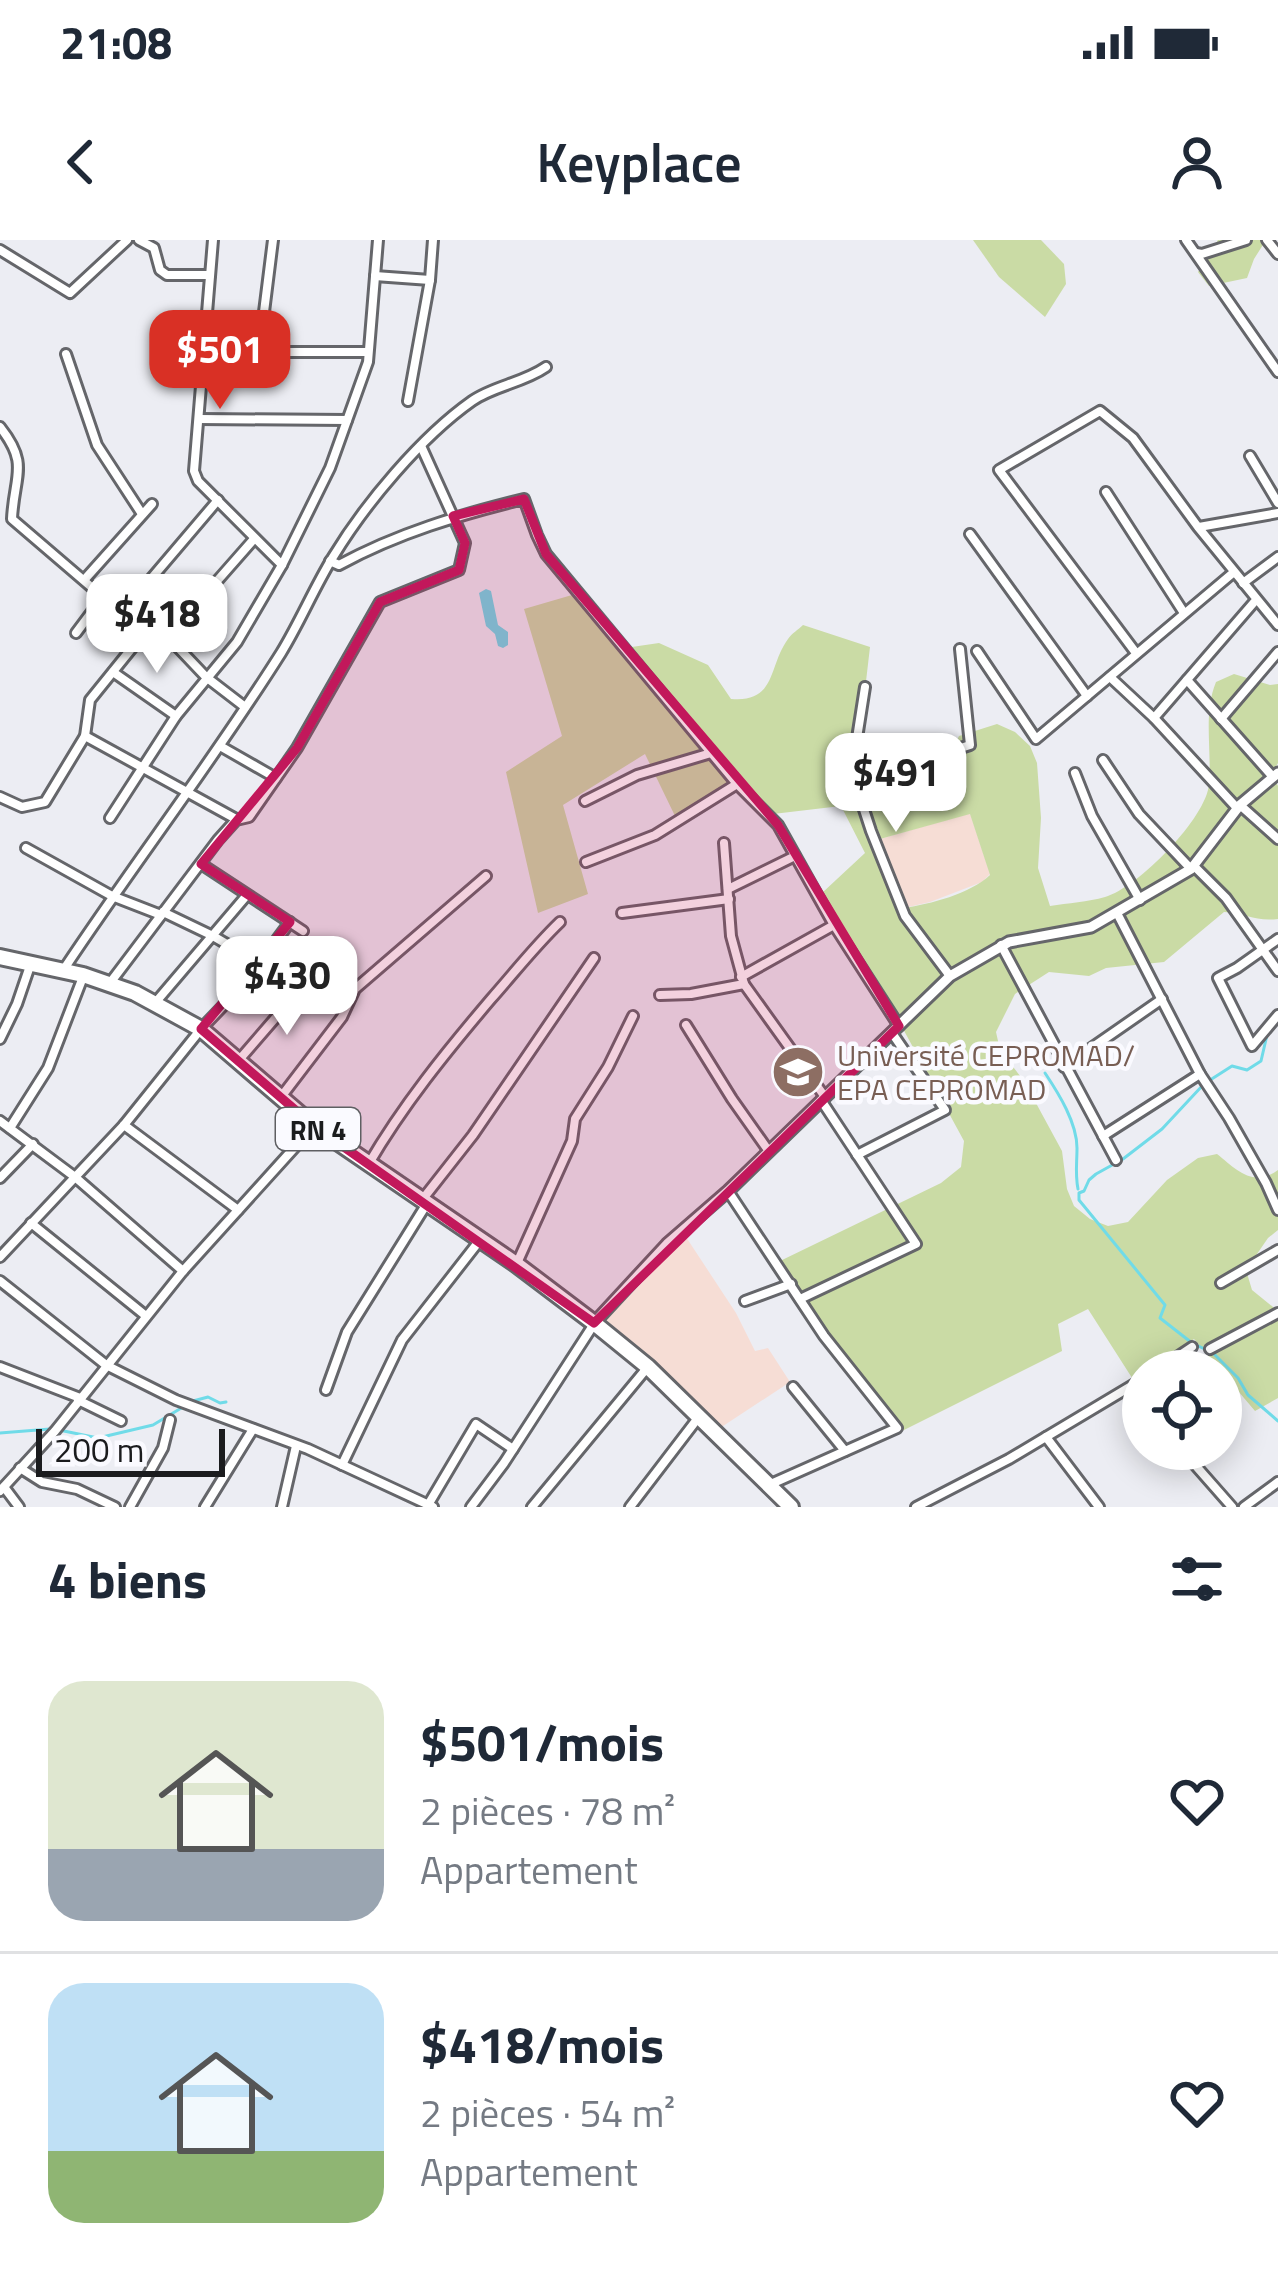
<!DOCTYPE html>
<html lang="fr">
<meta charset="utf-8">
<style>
:root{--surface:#fff;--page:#f6f6f7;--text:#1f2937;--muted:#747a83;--line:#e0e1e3;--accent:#d93025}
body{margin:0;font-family:"Titillium Web",sans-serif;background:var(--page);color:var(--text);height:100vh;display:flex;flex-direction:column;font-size:45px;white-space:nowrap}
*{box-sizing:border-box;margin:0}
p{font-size:39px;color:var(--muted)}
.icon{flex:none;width:66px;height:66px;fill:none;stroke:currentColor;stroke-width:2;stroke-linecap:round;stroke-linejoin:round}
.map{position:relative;height:1267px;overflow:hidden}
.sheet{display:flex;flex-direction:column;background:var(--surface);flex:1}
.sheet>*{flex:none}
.controls{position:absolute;left:1122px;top:1110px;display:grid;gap:24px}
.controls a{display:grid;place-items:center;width:120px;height:120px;border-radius:50%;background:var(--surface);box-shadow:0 6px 30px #0003;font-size:60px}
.scale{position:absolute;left:36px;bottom:30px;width:189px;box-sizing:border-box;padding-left:12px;border:6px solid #1b1c1e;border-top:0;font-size:33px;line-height:42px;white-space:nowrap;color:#1b1c1e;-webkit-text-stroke:9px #fafaff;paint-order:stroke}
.price{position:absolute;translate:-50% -102px;padding:0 27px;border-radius:24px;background:#fff;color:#222;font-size:39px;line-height:78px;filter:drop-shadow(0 3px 6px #0008)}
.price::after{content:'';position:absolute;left:50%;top:72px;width:36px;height:27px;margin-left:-18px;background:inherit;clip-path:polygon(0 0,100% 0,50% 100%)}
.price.current{background:var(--accent);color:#fff}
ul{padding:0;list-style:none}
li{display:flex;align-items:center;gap:36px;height:300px;padding:0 48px}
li+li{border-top:3px solid var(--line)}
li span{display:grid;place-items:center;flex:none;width:336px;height:240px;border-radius:36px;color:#555}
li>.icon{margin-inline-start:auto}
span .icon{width:144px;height:144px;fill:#fffc;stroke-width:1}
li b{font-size:51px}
h2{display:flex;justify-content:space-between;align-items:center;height:144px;padding:0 48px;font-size:51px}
.status{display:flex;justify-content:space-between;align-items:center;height:84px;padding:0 60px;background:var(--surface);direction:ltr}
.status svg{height:33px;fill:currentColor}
header{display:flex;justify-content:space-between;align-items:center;height:156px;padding:0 48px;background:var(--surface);font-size:54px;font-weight:600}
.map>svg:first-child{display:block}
.industrial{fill:#f6ddd5}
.green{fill:#cadba5;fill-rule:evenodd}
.water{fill:#70dbe8}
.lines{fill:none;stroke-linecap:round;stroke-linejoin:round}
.stream{stroke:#70dbe8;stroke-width:3}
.minor-casing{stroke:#65666a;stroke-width:14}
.tertiary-casing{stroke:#65666a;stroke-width:15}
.trunk-casing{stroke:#65666a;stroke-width:20}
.minor{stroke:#fff;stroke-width:8}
.tertiary{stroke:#fff;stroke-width:9}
.trunk{stroke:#fff;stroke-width:14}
.marked{fill:#c2185b;fill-opacity:0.2;stroke:#c2185b;stroke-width:9;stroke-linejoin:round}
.labels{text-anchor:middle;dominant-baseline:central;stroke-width:9;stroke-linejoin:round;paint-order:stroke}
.shield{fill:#fafaff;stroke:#5e5f62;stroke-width:3}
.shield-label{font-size:27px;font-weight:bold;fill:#1b1c1e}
.education-label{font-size:30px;fill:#785e54;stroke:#fafaff;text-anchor:start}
</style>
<div class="status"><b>21:08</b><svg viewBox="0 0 49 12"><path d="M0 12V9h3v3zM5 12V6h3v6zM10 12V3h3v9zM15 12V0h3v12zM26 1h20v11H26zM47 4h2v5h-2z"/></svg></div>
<header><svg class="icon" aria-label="back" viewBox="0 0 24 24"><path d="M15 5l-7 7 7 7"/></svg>Keyplace<svg class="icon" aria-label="person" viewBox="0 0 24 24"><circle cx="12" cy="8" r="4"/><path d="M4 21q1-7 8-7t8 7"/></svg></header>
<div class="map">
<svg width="1278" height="1267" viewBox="0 0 1278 1267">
<rect width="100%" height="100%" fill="#ecedf3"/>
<g class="industrial">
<polygon points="970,573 990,634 982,642 930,662 904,668 880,599"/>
<polygon points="686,997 736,1073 755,1111 768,1108 790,1142 720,1188 605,1081"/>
</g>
<g class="green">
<polygon points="973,0 1041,0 1064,24 1066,44 1045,77 999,37"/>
<polygon points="1218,0 1266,0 1254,19 1247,38 1209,46 1198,32"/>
<path d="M572,355L618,409L659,403L708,425L731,459C777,463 768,426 788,399C792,393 798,390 803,385L870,407L858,510L860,548L948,519L959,496L997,484L1015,492L1030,506L1037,523L1041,578L1038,628L1050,666C1068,663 1088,662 1105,657C1138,648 1207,577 1209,544C1212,510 1203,474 1216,442L1234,434L1270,445L1278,444V523L1272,534L1278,546V679C1255,682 1247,673 1224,672L1164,722L1106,728L1089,736L1049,732L1015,754L996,792L1000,810L1024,841L1062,911L1067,949L1074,966L1090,979L1108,986L1128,982L1167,940L1198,918L1217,914C1237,930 1253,948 1278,930V990L1268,998L1246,1030L1252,1050L1278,1071V1158L1255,1171L1194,1099L1149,1131H1143V1135L1134,1141L1088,1069L1058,1084L1062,1111L900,1192L831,1099L780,1021L941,943L961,927L964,901L902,787L822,653L865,613L841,566L773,574L738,537L675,576L645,514L563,565L588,654L538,673L506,532L562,496L524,369ZM970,574L990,635C970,654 930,664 904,668L880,599Z"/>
</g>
<polygon class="water" points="486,349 491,351 498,385 508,392 508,405 503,408 498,406 495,394 486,386 479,353"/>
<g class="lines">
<g class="stream">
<path d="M1045,833C1059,854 1077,883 1077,908C1077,923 1075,934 1078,949"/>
<polyline points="1207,842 1232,826 1247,830 1261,821 1267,795 1278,781"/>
<polyline points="1203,845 1162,889 1123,919 1096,934 1089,940 1084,951 1079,953 1079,960 1165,1065 1160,1078 1192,1103 1213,1113 1238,1138 1248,1155 1278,1181"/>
<polyline points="59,1190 98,1198 153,1185 193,1161 208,1157 220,1163 226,1162"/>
<polyline points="0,1193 50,1189"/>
</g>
<g class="minor-casing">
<g id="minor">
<polyline points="139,0 154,8 160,30 167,35 210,35"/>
<polyline points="213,0 194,231 198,241 282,325"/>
<polyline points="1186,0 1278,132"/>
<polyline points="1267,0 1278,14"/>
<polyline points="0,10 70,53 127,0"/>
<polyline points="1196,13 1202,14 1246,0"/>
<polyline points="375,36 430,40"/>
<polyline points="204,112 368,112"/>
<polyline points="259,112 273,0"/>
<polyline points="66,114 97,205 142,274"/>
<polyline points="408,161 430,40 433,0"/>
<polyline points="199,179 347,180"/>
<path d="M0,187C30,225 14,235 12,279L103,357L115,350L133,360L206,437L245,467"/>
<polyline points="1250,216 1278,263"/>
<polyline points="1106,252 1184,373"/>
<polyline points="1199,287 1278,273"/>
<polyline points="970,294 1087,456"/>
<path d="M330,321L339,325C398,293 459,275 524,259L537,295L546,314L737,544L778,585L834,685L899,786"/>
<polyline points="85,339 152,264"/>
<polyline points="1243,343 1278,317"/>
<polyline points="133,360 218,260"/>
<polyline points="76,393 103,357"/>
<polyline points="167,398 254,299"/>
<polyline points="977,411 1036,499 1234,332"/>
<polyline points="1136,413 999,230 1100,171 1133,198 1198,287 1278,385"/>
<polyline points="113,432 176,476"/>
<polyline points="1110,437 1154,478 1237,568"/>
<polyline points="1187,440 1273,537"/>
<polyline points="865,447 855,511 855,542 871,591 905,676 950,736"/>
<polyline points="1154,478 1256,360"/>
<polyline points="1221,479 1278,412"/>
<polyline points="85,496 236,579"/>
<polyline points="220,506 276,538"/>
<polyline points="1103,520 1139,574 1191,629"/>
<polyline points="1075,533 1092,576 1140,660"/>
<polyline points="855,542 970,505 960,409"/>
<polyline points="0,557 22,567 45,562 85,496 90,460 153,382"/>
<polyline points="585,561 637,535 711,513"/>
<polyline points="1240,565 1278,599"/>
<polyline points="110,578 176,476 237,402 282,325 330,228 368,122 378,0"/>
<polyline points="724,603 731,696 744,744 825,857"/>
<polyline points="26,608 112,656 161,675"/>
<polyline points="586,622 655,595 737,544"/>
<polyline points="201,624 303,691"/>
<polyline points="1194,626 1226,658 1278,731"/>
<polyline points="728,649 795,616"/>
<polyline points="163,672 213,696 259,723"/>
<polyline points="622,673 729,659"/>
<polyline points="1117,673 1200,834 1229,878 1266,943 1278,970"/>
<polyline points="1278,699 1237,728 1218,738 1252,806 1278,775"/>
<polyline points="1001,705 1116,920"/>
<path d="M64,729C135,622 213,521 281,413C300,382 314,348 333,317C365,264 421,197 472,161C493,146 523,143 546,127"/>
<polyline points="741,737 834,685"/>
<polyline points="110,743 218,600 236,580 249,577 297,508 380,362 459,330 465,303 421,206"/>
<polyline points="660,755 691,754 744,744"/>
<polyline points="155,763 247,655"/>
<polyline points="686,785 732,859 768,910"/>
<polyline points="0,799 17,764 31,723"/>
<polyline points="239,820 303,746"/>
<polyline points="1064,827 1162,759"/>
<polyline points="281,857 342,777 355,749 486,636"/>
<polyline points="0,881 75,937 183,1031"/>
<polyline points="124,885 238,970"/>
<polyline points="10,888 48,828 83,737"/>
<polyline points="1103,896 1200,834"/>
<polyline points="857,915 945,870 892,793"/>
<path d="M368,925C403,865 446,812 491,759C514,733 535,706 560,682"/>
<polyline points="0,938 33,904"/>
<polyline points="728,951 824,1096 897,1188 771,1244"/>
<polyline points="422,960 473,895 594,718"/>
<polyline points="31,983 146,1076"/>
<polyline points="0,1017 124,885 201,789 244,744 290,682"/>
<polyline points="517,1023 572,901 575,879 608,827 633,776"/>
<polyline points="0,1041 106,1125 176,1160 308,1209 433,1267"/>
<polyline points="1221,1043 1278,1010"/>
<polyline points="800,1059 916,1004 821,860"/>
<polyline points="745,1061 791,1044"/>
<polyline points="1210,1109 1278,1073"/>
<polyline points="0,1127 80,1158"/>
<polyline points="1156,1131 1192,1107"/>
<polyline points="793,1147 845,1211"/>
<polyline points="1129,1149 1143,1165"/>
<polyline points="326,1150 347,1092 426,965"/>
<polyline points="78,1160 121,1181"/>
<polyline points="1046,1197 1099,1267"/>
<polyline points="1181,1209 1232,1267"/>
<polyline points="342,1225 402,1100 480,1000"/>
<polyline points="20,1228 42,1242 77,1249 115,1267"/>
<polyline points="4,1247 19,1267"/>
<polyline points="0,1251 55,1191 183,1031 314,886"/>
<polyline points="428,1265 476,1184 513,1209"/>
<polyline points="130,1267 163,1208 170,1180"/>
<polyline points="205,1267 253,1189"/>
<polyline points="282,1267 296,1206"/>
<polyline points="471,1267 504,1223 594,1084"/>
<polyline points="532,1267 647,1128"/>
<polyline points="630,1267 698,1178"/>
<polyline points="916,1267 1009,1219 1143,1139"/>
<polyline points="1244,1267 1278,1242"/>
</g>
</g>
<g class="tertiary-casing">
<polyline id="tertiary" points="594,1083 667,1004 728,951 950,736 1009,702 1091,687 1191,629 1240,565 1278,533"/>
</g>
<g class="trunk-casing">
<polyline id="trunk" points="0,717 83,735 135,753 201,789 314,886 516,1024 594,1083 648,1127 791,1267"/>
</g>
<use href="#minor" class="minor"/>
<use href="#tertiary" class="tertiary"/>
<use href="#trunk" class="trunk"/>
</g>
<path class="marked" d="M524,259L546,314L778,585L899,786L594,1083L314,886L201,789L290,682L201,624L297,508L380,362L459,330L465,303L453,276Z"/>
<defs>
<g id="university-disc" transform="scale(2.7)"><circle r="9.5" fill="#8d6e63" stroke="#fafaff"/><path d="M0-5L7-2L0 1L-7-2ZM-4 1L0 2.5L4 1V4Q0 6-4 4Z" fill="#fff"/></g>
</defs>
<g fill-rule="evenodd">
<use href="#university-disc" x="798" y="832"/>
</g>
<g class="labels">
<rect class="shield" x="276" y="868" width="84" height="42" rx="9"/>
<g class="shield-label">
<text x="318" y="889">RN 4</text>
</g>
<g class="education-label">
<text x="837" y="815">Université CEPROMAD/<tspan x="837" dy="34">EPA CEPROMAD</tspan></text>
</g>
</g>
</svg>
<div class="controls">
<a><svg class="icon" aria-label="locate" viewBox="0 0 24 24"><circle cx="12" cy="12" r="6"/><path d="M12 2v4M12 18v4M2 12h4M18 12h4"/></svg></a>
</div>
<div class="scale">200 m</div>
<b class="price current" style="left:220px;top:172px">$501</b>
<b class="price" style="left:157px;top:436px">$418</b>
<b class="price" style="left:896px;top:595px">$491</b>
<b class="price" style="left:287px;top:798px">$430</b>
</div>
<section class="sheet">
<h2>4 biens<svg class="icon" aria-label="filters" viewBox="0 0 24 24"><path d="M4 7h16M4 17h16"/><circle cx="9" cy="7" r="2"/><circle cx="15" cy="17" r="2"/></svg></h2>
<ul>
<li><span style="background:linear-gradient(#dfe7d0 70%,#9aa5b1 0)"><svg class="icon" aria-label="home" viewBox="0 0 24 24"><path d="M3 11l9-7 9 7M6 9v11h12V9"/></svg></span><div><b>$501/mois</b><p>2 pièces · 78 m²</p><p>Appartement</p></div><svg class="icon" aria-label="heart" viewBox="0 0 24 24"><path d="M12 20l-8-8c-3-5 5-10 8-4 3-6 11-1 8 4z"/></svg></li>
<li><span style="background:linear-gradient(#bfe0f5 70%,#8fb573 0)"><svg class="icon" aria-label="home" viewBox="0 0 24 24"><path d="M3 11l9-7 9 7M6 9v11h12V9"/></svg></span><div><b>$418/mois</b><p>2 pièces · 54 m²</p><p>Appartement</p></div><svg class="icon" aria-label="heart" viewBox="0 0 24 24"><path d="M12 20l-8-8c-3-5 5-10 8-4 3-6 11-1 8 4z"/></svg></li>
</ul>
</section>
